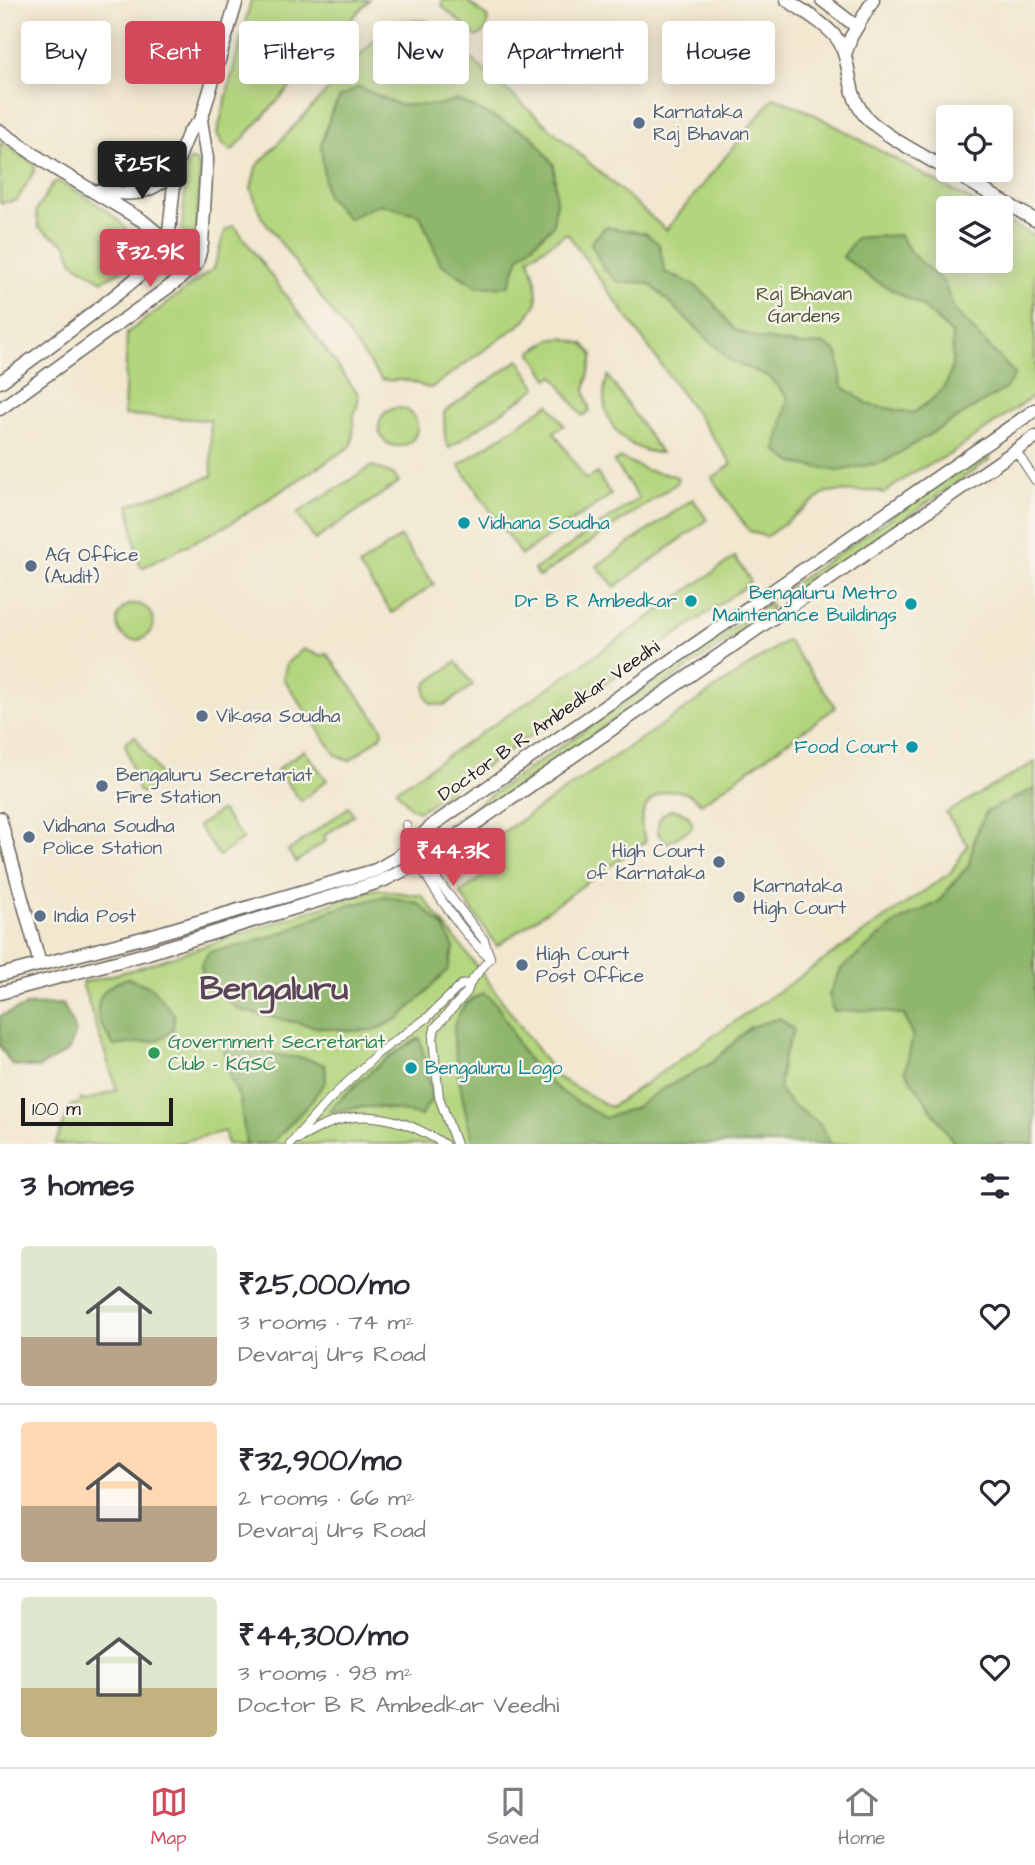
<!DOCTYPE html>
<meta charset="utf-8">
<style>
:root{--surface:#fff;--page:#f7f7f7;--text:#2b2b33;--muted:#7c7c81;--line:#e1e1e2;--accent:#d1495b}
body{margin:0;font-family:"Architects Daughter",sans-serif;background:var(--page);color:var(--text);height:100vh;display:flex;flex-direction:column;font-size:26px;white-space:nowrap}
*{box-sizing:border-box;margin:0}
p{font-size:23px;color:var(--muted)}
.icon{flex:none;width:38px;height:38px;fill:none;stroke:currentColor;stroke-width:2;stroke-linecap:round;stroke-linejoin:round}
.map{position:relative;height:1144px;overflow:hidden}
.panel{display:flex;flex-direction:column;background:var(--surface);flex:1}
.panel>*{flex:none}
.guide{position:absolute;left:21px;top:21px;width:994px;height:63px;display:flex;gap:14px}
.tools{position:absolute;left:936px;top:105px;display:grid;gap:14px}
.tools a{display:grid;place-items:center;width:77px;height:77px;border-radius:7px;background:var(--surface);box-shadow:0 4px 18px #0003;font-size:35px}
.scale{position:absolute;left:21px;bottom:18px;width:152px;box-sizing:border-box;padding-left:7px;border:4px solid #1c1c1c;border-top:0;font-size:19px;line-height:24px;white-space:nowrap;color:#1c1c1c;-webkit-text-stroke:5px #f7f3e8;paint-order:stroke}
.price{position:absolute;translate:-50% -60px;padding:0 16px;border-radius:7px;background:var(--accent);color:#fff;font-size:23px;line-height:46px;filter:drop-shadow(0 2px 4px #0008)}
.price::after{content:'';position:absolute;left:50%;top:42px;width:21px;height:16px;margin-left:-10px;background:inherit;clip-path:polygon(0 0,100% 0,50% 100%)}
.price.current{background:#222;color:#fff}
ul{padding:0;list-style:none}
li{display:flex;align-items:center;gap:21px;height:175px;padding:0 21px}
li+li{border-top:2px solid var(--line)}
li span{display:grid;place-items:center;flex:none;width:196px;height:140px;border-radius:7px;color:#555}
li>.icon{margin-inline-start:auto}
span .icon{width:84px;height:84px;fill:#fffc;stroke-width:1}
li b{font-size:30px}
h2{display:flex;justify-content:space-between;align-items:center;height:84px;padding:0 21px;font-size:30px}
.tag{padding:0 24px;border-radius:7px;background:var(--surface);box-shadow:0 4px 18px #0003;font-size:24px;line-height:63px}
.tag.current{background:var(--accent);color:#fff}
.dock{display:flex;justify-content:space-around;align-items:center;height:98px;border-top:2px solid var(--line);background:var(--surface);font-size:19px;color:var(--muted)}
.dock a{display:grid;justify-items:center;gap:4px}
.dock .current{color:var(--accent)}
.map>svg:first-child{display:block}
.green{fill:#b3d57d;stroke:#68784c;stroke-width:2}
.forest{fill:#8eb66c;stroke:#556944;stroke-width:2}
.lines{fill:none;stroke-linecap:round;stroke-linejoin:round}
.street-casing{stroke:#67635b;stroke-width:10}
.secondary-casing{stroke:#67635b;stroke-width:15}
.primary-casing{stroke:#67635b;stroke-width:15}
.street{stroke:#fff;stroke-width:8}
.secondary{stroke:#fff;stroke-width:12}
.primary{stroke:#fff;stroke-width:12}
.service-dot{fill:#5c6f8a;stroke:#f7f3e8;stroke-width:2.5}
.culture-dot{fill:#0f9aa8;stroke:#f7f3e8;stroke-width:2.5}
.leisure-dot{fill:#2e9e5b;stroke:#f7f3e8;stroke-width:2.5}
.labels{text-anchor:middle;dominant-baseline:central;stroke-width:5;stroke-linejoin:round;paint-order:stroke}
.service-label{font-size:19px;fill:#4e5e75;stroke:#f7f3e8;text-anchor:start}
.park-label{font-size:19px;fill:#495439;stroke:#f7f3e8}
.culture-label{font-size:19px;fill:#0d838f;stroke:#f7f3e8;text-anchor:end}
.street-label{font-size:19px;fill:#1c1c1c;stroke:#f7f3e8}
.leisure-label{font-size:19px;fill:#27864d;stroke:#f7f3e8;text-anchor:start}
.town-label{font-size:33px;font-weight:bold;fill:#594558;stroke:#f7f3e8}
</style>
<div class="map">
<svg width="1035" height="1144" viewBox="0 0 1035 1144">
<rect width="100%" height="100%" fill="#f7f3e8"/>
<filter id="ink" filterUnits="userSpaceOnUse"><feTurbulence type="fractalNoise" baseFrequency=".0143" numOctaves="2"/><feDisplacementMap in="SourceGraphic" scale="14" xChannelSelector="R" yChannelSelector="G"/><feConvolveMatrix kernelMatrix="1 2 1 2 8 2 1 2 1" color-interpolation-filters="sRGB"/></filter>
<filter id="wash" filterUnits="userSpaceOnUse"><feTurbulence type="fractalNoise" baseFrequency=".00686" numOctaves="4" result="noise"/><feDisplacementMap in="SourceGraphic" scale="28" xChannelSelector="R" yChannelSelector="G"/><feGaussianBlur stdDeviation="1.57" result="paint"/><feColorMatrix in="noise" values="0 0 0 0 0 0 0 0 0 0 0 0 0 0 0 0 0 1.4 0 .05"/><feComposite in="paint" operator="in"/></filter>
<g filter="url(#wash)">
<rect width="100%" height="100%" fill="#f2e7cf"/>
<g class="green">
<polygon points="251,0 369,0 232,151 224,145 217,134"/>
<polygon points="442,0 466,0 488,18 486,31 477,37 442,6"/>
<path d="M427,20L666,230L774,97L812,113L984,208H948V261H1001V218L1035,237V395L949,455L914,472L883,494L879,491L827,492L766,537L749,531L712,478L732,464L567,233L529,258L536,281L537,302L525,321L431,388C423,388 420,384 413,382C402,378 392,382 381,379L261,216L251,189L256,167L392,21Z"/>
<polygon points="0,142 34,164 35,170 17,200 0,203"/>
<polygon points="190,160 195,160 200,169 197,228 195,234 191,236 184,234 182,229 187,165"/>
<path d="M58,181C82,195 158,230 125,267C120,273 108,277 102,281L73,262L67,245L39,228L36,211L53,183Z"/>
<path d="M234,225L358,394C360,403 356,407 354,416C352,427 355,436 351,446L228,525L142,568L138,561L129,505L212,476L210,420L124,415L127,333L214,268L225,231Z"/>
<polygon points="563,338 584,344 593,355 585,390 590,411 582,416 554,376 548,379 531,352 550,340"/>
<polygon points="519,360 537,388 449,448 445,439 444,412"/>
<path d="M608,376L661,453C622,452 593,413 608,376Z"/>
<polygon points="549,404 564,425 554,432 586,480 597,473 611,495 521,555 459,465"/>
<circle cx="398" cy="427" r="19"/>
<polygon points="985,453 990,456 989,460 793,596 786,595 788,588"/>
<polygon points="621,458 646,470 675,476 678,478 677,483 539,577 534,570 639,498 614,462"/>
<polygon points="372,466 393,474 399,482 315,540 297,513"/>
<polygon points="693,499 707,520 615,587 597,566"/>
<polygon points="400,537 434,584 392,613 359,566"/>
<polygon points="735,557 750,580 749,584 475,774 469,769 450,786 452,789 419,811 411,808 396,790 553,685"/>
<polygon points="769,603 772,606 770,611 461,826 451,833 444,832 446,826"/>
<circle cx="135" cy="622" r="18"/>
<path d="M787,640L836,707L701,804C673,772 627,803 646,841L497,946L460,893L491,871L472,853Z"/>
<polygon points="303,649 320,656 327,654 381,726 383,732 380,737 349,761 336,755 283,678 287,663"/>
<path d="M456,662L473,685L445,705L432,704C425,698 424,692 427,683Z"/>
<polygon points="135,736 161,776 152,782 154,786 143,793 138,791 125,743"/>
<polygon points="304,750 327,780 301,801 277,770"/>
<polygon points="1035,762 1035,1144 227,1144 225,1131 173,1144 55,1144 71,1105 80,1103 81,1099 85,1101 117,1090 82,983 135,969 376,889 422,896 486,978 557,1077 611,1107 950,873 968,845 946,813"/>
<polygon points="349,807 354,815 324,836 326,841 296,862 288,851"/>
<polygon points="221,810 243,839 219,856 198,826"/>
<path d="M670,810C683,810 693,815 692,828L668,843L659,835C656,823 659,816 670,810Z"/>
</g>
<g class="forest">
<polygon points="359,87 399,105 437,105 458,100 531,135 554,165 556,202 553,226 519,257 509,286 477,287 440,263 420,215 379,204 348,219 326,195 321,145 331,113 340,97"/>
<path d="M605,227L645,233L659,244L665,272L695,285L711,300L735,330L757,338L801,345L825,344L838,353L842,386L870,405L913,413C951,388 954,378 952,334L922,306L872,279L843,257L856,238L900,235L911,253L944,283L955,311L1015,374L1005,389L884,462L838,471L793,463L776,450L788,398L768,376L732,362L650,284L639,282L619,283L603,268L591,243Z"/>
<polygon points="1035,788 1035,1144 955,1144 905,1071 913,1037 904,1015 873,1010 833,1011 829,994 841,969 897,922 937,903 969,865 975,836 986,812"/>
<polygon points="385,896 418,903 444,927 454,948 447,971 400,1018 375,1030 352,1031 316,1027 240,1010 204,985 201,966 209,952 247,944 284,932 329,911"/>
<path d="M128,978L151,987L174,1014L173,1031L155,1041L114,1046C109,1038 99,1024 98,1015C96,992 110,984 128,978Z"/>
<path d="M484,993C505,1007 510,1035 525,1055C547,1086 573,1100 605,1118L634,1108L664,1088L712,1063L750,1027L780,1018L794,1030L783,1058L779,1088L791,1104L820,1124L831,1144H475C467,1129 450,1038 455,1024C461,1006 468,1000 484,993Z"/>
<polygon points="63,1004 76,1032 68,1051 38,1068 12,1065 0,1046 0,1016 29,1005"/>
<path d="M420,1038L432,1098L421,1116C384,1106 368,1104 330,1112L329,1110C357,1083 385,1056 420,1038Z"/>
<polygon points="230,1040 261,1047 274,1055 305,1058 325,1065 326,1081 308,1105 271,1144 246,1144 240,1099 229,1075 224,1046"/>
</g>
</g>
<g filter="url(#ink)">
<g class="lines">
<g class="street-casing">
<g id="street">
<polyline points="1016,451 1035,480"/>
<path d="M406,825C409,837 412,850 418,861C431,887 468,941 490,958"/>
<polyline points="416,838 438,881 484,940 490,957"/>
<path d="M298,1139C308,1134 317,1128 328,1124C368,1107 410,1122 444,1144"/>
<polyline points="290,1144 328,1101 378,1053 427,1018 461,985 470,983"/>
<polyline points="456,1144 439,1097 433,1039 435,1028 467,992 470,983 490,958"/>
</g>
</g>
<g class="secondary-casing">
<g id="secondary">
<polyline points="0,131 54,168 143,221 168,242 199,255"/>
<path d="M98,191C133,196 147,196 175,172"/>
<path d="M0,382C32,360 62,337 93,313C120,291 149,272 168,242L176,165L189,132L201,120"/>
<polyline points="0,409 177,281 197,263 202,244 207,159 201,120 237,0"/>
<polyline points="0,818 40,964"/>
</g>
</g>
<g class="primary-casing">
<g id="primary">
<path d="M787,0C802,10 834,29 841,45C851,67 848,92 862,112C876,132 926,157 948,170"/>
<polyline points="822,0 857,27"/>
<polyline points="845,55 851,37 873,0"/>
<polyline points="949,170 1035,220"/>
<polyline points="0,975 146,937 376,870 397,858 434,824 1035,410"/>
<polyline points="0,993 145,954 382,881 427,859 453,839 1035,437"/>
</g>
</g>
<use href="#street" class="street"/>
<use href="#secondary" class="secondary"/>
<use href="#primary" class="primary"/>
</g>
</g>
<g class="service-dot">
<circle cx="639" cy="123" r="7"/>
<circle cx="31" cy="566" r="7"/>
<circle cx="202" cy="716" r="7"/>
<circle cx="102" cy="786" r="7"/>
<circle cx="29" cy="837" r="7"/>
<circle cx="719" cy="862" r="7"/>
<circle cx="739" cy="897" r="7"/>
<circle cx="40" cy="916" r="7"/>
<circle cx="522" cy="965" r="7"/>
</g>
<g class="culture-dot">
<circle cx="464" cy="523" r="7"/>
<circle cx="691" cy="601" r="7"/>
<circle cx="911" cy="604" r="7"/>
<circle cx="912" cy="747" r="7"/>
<circle cx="411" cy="1068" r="7"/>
</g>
<circle class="leisure-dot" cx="154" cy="1053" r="7"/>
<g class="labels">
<g class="service-label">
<text x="653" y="112">Karnataka<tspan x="653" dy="22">Raj Bhavan</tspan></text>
<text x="45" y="555">AG Office<tspan x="45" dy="22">(Audit)</tspan></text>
<text x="216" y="716">Vikasa Soudha</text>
<text x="116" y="775">Bengaluru Secretariat<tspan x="116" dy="22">Fire Station</tspan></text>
<text x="43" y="826">Vidhana Soudha<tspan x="43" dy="22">Police Station</tspan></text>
<text x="705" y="851" text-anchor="end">High Court<tspan x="705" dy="22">of Karnataka</tspan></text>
<text x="753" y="886">Karnataka<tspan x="753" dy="22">High Court</tspan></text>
<text x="54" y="916">India Post</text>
<text x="536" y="954">High Court<tspan x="536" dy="22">Post Office</tspan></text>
</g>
<g class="park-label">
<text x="804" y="294">Raj Bhavan<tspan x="804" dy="22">Gardens</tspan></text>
</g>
<g class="culture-label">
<text x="478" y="523" text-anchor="start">Vidhana Soudha</text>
<text x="897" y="593">Bengaluru Metro<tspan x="897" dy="22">Maintenance Buildings</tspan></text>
<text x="677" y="601">Dr B R Ambedkar</text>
<text x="898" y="747">Food Court</text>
<text x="425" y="1068" text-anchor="start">Bengaluru Logo</text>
</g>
<g class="street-label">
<text transform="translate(549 721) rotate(-35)">Doctor B R Ambedkar Veedhi</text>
</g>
<g class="leisure-label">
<text x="168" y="1042">Government Secretariat<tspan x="168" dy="22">Club - KGSC</tspan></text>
</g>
<g class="town-label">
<text x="274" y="989">Bengaluru</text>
</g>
</g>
</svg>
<div class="tools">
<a><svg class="icon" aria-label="locate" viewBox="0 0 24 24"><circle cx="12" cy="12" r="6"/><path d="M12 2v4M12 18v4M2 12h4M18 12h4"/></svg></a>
<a><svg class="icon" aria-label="layers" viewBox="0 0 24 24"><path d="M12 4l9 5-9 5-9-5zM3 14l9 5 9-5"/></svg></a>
</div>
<div class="scale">100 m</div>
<b class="price current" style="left:142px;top:201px">₹25K</b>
<b class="price" style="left:150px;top:289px">₹32.9K</b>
<b class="price" style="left:453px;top:888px">₹44.3K</b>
<div class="guide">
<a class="tag">Buy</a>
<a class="tag current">Rent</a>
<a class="tag">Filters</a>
<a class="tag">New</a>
<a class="tag">Apartment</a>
<a class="tag">House</a>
</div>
</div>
<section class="panel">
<h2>3 homes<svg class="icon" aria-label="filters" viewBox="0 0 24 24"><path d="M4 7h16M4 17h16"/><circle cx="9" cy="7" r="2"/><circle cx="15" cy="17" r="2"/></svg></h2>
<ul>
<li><span style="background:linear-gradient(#dfe7d0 65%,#b9a48a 0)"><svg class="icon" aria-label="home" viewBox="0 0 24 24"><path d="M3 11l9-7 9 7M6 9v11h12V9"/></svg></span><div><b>₹25,000/mo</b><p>3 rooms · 74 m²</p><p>Devaraj Urs Road</p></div><svg class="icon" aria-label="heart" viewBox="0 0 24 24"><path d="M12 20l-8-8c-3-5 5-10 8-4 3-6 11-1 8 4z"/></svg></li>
<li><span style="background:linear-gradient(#ffd9b3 60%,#b9a48a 0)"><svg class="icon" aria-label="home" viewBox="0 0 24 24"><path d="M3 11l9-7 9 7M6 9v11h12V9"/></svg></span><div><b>₹32,900/mo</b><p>2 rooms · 66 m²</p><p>Devaraj Urs Road</p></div><svg class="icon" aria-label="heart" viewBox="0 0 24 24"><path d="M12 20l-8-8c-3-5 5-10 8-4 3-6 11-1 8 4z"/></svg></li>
<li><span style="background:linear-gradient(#dfe7d0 65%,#c2b280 0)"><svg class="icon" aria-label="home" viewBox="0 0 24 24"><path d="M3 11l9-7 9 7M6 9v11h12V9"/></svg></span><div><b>₹44,300/mo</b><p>3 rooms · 98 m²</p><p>Doctor B R Ambedkar Veedhi</p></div><svg class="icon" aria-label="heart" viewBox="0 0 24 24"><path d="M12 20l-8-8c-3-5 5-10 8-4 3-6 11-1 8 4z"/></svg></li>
</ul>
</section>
<nav class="dock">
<a class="current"><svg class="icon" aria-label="map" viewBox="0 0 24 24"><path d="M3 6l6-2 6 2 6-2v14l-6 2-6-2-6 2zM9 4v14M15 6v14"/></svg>Map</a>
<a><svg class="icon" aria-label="saved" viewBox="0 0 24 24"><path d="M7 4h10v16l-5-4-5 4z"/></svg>Saved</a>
<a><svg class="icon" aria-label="home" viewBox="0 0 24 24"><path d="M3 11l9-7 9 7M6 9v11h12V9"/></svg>Home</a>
</nav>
